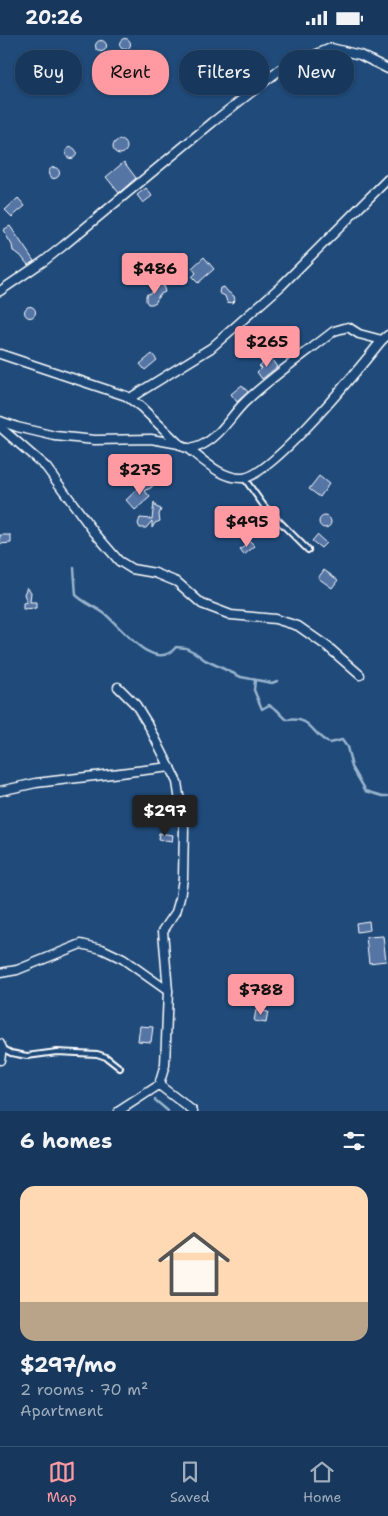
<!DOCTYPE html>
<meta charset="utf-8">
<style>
:root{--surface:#17385c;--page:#203f62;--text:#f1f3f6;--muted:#9eacbb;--line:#365272;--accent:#ff9aa2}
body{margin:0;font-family:"Shantell Sans",sans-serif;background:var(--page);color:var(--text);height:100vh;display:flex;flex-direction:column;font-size:19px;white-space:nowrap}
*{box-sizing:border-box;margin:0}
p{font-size:16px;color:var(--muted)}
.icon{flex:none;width:28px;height:28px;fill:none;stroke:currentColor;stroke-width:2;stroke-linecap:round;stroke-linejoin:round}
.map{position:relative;height:1076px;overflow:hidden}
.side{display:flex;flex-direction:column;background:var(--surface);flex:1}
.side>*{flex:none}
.top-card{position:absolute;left:15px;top:15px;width:359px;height:45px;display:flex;gap:10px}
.price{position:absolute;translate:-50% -42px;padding:0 11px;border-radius:5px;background:var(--accent);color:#111;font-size:16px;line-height:32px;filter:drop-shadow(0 1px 2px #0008)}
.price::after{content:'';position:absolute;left:50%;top:30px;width:15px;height:11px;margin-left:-8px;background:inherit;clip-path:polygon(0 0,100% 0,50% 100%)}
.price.active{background:#222;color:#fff}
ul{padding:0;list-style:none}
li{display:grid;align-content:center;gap:10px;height:265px;padding:0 20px}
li+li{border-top:1px solid var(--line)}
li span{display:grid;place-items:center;height:155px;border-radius:15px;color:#555}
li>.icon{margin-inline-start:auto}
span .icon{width:90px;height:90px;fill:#fffc;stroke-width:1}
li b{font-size:21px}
h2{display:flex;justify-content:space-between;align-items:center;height:60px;padding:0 20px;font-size:21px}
.chip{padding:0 18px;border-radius:20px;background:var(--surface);box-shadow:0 1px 4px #0004,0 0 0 1px var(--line);font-size:18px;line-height:45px}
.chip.active{background:var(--accent);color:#111}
.status{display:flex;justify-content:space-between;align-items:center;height:35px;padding:0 25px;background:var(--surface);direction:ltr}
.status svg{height:14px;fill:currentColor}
.dock{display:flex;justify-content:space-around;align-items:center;height:70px;border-top:1px solid var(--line);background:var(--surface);font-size:14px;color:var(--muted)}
.dock a{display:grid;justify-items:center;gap:2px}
.dock .active{color:var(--accent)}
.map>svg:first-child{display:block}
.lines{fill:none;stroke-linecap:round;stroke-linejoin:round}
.stream{stroke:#99b4cd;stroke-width:2.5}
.building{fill:#5574a5;stroke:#fff}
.service-casing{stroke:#fff;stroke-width:8}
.minor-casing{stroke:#fff;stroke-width:11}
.service{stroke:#1f4a7a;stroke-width:4}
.minor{stroke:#1f4a7a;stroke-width:8}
</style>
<div class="status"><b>20:26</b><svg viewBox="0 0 49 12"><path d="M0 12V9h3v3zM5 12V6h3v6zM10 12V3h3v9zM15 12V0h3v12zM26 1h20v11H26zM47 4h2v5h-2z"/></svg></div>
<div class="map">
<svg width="388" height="1076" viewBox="0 0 388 1076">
<rect width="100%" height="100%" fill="#1f4a7a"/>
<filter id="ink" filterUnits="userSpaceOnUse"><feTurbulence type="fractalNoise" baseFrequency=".02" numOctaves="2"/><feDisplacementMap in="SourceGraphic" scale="10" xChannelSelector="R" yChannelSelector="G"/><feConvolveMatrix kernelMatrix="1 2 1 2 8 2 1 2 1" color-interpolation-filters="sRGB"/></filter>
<g filter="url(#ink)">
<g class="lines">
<g class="stream">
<path d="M74,533L76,560C84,568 96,572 105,579C122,593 155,639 176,612L186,613L194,617L205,625L241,642L272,648L277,646"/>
<path d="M255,645L254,655L262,674L269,670L276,674L287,685C312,681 311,699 329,708L342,705L347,712L352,732L366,756L383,761H388"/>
<polyline points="155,1065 168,1076"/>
</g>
</g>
<g class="building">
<circle cx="125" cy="9" r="5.5"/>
<circle cx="101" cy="11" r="5.5"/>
<circle cx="120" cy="112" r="7"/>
<circle cx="71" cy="118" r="5.5"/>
<polygon points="124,127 136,143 119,158 106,142"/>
<circle cx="54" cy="138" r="5.5"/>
<polygon points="146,153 152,161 143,168 137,160"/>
<polygon points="18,163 25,171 12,182 5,175"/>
<polygon points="10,191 34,226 28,230 20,220 13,216 12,210 3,195"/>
<polygon points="204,222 214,234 198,248 192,242 196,238 192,233"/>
<polygon points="158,249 163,250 165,257 159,260 156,267 152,269 148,269 146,266 146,260 154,256"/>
<polygon points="224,252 228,257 234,261 235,265 232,268 227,267 225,261 219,258 220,253"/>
<circle cx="30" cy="277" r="5.5"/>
<polygon points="152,319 157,325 145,335 140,329"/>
<polygon points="270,322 277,332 262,344 257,337 261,333 259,331"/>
<polygon points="242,350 248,357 237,367 231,359"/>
<polygon points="319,441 329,449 320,462 309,454"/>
<polygon points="148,446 153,446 153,449 152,452 145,456 150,462 135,475 126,465 141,451 143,453"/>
<polygon points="154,468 156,472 161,474 159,480 160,486 155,488 152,493 152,486 146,493 140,493 138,489 140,483 152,484"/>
<circle cx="325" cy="487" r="6"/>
<polygon points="0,500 11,500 11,508 0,509"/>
<polygon points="317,500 326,508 321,513 312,506"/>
<polygon points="250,506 255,511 244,520 240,515"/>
<polygon points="324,535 338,545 332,553 318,543"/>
<polygon points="27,552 31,557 30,567 36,567 36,573 23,574 23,568 27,567 24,559"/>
<polygon points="159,798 173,800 172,807 158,805"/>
<polygon points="369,886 370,895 357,897 356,888"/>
<polygon points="383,901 386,926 369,928 366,902"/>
<polygon points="256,975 268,977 266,988 254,986"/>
<polygon points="140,991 153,992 151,1007 138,1006"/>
</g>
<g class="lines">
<g class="service-casing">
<g id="service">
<polyline points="244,443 264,471 308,515"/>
<polyline points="2,1013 11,1018 27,1021 57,1017 97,1019 106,1022 120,1033"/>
</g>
</g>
<g class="minor-casing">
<g id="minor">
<polyline points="0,256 44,226 63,211 213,87 281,34 331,13 360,20 388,34"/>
<path d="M0,319L126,361L141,372L179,409C185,415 193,414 200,411C220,402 230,382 244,368C271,342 305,319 334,296L348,292L359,299L382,305L388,300"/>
<polyline points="130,363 211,313 281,251 388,144"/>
<polyline points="0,386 17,392 55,401 95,405 151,404 179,409"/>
<polyline points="0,392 46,432 94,497 119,526 132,534 155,538 177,547 202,569 231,580 275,584 298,591 328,612 360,640"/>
<path d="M187,413C203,425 222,444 243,443C272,441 361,331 382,305"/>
<polyline points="118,652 136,670 149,691 177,747 184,793 183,843 180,863 176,877 163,896 168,956 165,1030 159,1050 119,1076"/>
<polyline points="0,756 36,748 170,732"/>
<polyline points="0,938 17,935 81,909 102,914 123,924 168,956"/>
<polyline points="0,1009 2,1013 0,1025"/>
<polyline points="159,1050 193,1076"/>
</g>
</g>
<use href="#service" class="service"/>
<use href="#minor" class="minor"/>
</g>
</g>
</svg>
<b class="price" style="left:155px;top:260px">$486</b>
<b class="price" style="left:267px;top:333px">$265</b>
<b class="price" style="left:140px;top:461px">$275</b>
<b class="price" style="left:247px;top:513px">$495</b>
<b class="price active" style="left:165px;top:802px">$297</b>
<b class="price" style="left:261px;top:981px">$788</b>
<div class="top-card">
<a class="chip">Buy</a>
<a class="chip active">Rent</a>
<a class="chip">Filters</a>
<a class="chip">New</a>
</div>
</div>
<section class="side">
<h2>6 homes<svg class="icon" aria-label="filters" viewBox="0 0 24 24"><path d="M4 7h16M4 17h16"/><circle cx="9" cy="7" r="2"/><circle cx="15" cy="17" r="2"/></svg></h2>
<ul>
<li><span style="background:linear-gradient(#ffd9b3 75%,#b9a48a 0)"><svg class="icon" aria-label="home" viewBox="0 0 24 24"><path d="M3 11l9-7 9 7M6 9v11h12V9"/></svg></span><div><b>$297/mo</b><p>2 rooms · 70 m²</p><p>Apartment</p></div></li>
</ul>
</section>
<nav class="dock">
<a class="active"><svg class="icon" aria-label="map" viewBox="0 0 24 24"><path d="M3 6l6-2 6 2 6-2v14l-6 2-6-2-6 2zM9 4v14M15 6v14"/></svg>Map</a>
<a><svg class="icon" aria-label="saved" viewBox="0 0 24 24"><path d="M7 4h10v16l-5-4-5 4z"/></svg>Saved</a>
<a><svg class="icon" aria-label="home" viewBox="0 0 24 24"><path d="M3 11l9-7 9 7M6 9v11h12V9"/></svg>Home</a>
</nav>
